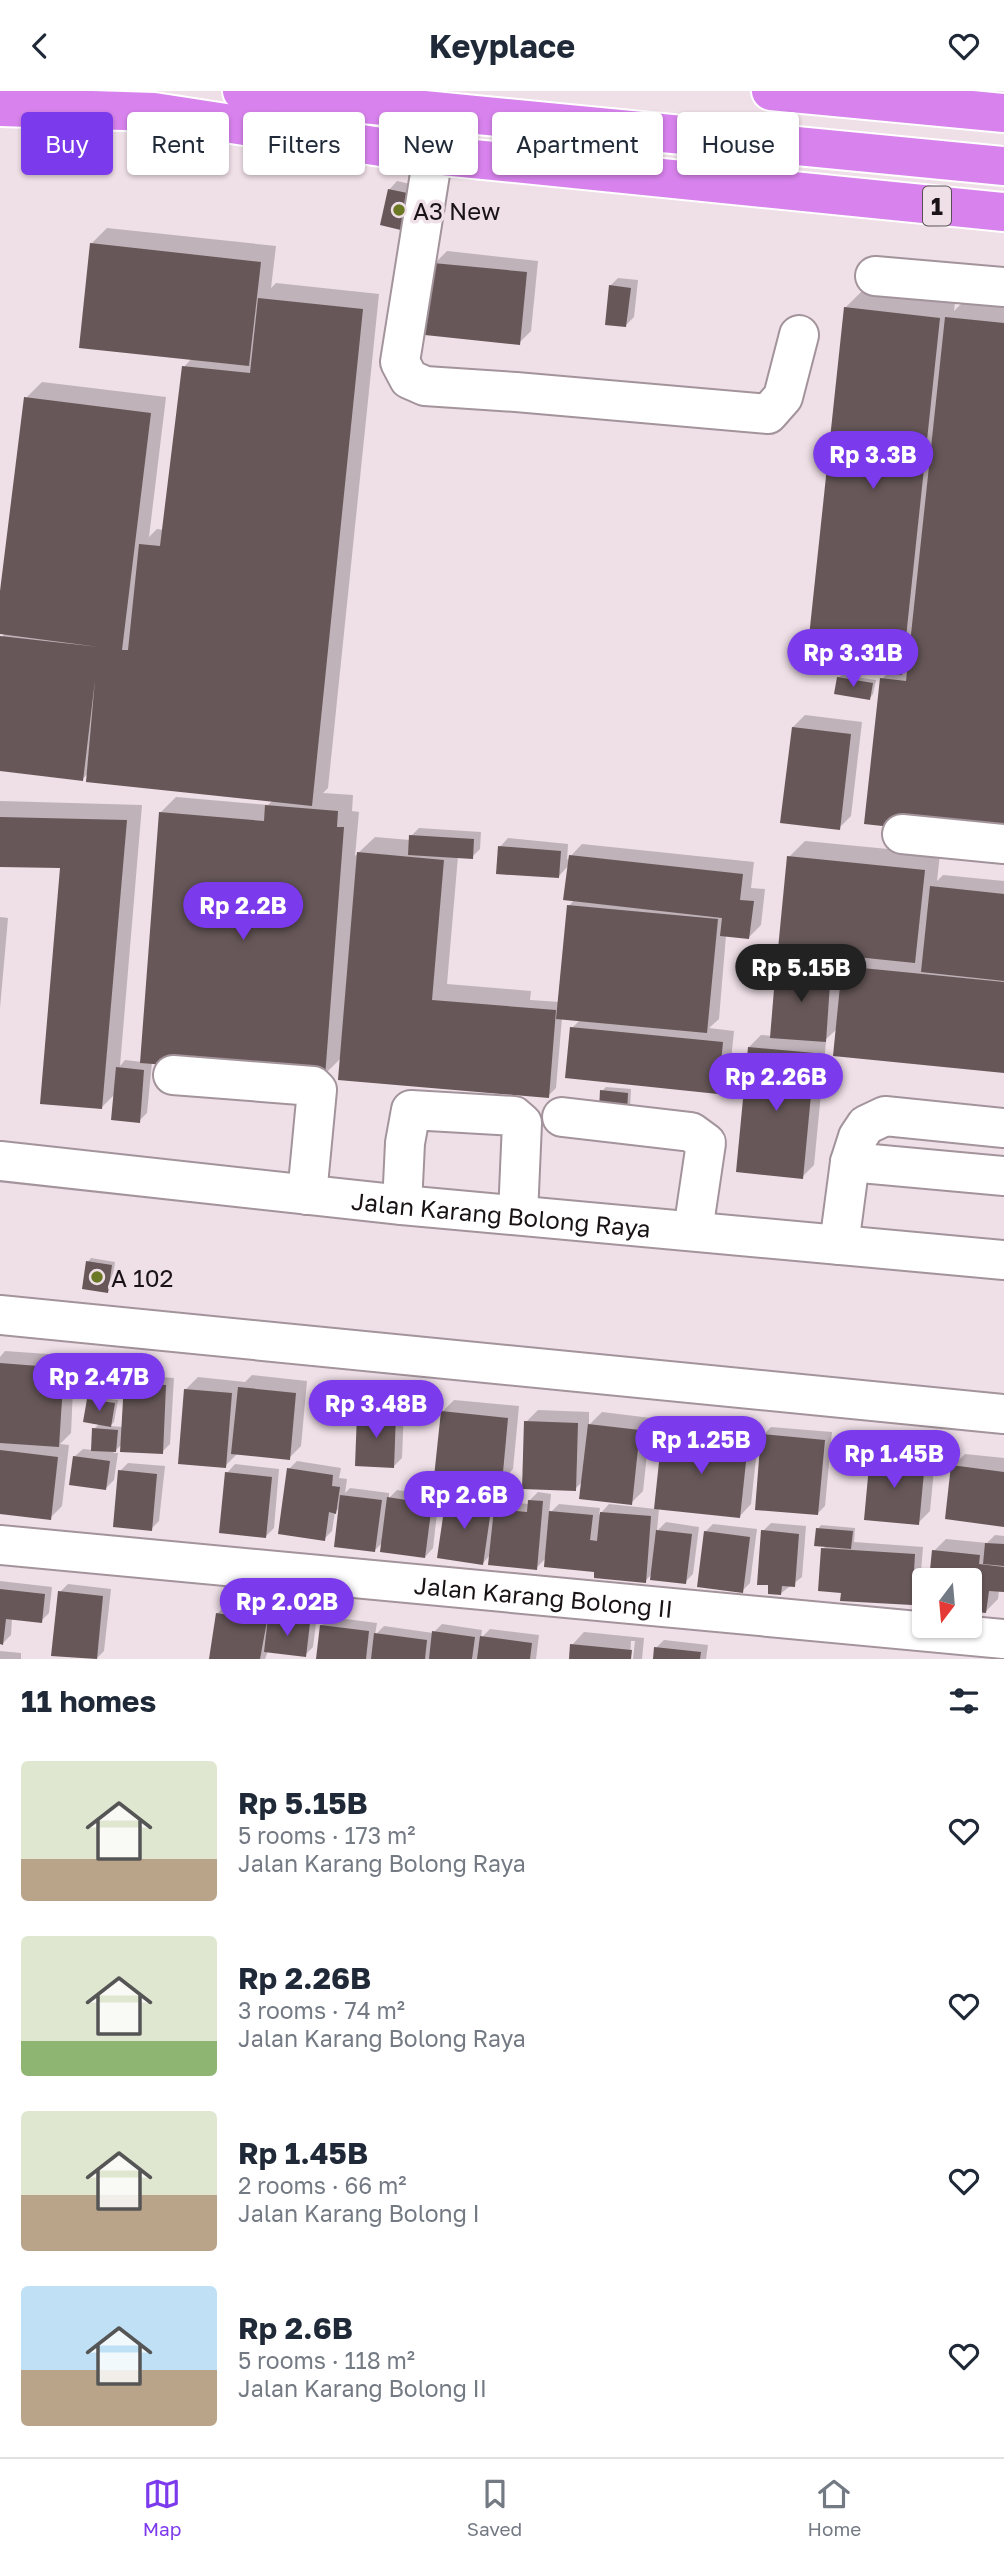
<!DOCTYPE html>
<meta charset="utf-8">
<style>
:root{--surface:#fff;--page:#f6f6f7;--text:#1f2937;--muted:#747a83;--line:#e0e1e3;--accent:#7c3aed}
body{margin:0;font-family:"Golos Text",sans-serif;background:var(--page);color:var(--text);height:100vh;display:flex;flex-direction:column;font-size:26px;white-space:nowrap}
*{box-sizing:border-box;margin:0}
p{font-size:23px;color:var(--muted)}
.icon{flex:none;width:38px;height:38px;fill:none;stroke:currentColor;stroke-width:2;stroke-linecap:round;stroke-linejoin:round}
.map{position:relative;height:1568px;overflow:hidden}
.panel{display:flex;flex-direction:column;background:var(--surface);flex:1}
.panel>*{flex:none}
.hud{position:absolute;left:21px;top:21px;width:962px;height:63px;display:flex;gap:14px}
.needle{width:46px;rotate:196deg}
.controls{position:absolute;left:912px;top:1477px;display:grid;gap:14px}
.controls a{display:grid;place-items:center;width:70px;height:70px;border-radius:7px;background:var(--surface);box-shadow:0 2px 5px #0004;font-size:35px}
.price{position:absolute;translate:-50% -60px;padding:0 16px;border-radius:24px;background:var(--accent);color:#fff;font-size:23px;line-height:46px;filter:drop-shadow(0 2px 4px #0008)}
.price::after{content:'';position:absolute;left:50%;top:42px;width:21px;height:16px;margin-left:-10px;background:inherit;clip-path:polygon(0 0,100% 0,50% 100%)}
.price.on{background:#222;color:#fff}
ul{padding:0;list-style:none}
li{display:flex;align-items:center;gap:21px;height:175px;padding:0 21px}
li span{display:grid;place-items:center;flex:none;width:196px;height:140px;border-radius:7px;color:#555}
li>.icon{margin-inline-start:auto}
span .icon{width:84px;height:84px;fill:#fffc;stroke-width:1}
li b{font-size:30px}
h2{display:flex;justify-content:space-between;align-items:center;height:84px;padding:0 21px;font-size:30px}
.pill{padding:0 24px;border-radius:7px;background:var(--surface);box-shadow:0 2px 5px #0004;font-size:24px;line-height:63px}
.pill.on{background:var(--accent);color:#fff}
header{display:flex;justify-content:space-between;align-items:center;height:91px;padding:0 21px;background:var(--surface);font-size:32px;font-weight:700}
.tabs{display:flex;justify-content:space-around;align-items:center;height:98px;border-top:2px solid var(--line);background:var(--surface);font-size:19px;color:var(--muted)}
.tabs a{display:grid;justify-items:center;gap:4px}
.tabs .on{color:var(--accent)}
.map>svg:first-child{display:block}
.shadow{fill:#0003}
.building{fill:#675758}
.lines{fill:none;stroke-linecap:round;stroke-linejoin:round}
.minor-casing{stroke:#a3939b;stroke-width:42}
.highway-casing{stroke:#fff;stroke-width:42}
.minor{stroke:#fff;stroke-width:38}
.highway{stroke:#d883ed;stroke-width:38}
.poi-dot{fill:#6b7925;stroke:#efdfe7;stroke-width:2.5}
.labels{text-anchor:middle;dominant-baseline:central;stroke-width:7;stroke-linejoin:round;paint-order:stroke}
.shield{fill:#efdfe7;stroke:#595055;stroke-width:2}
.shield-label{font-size:23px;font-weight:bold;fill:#191316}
.poi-label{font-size:24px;fill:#191316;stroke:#efdfe7;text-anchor:start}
.street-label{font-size:24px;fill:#191316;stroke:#efdfe7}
</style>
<header><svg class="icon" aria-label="back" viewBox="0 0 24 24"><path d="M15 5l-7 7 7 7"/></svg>Keyplace<svg class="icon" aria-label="heart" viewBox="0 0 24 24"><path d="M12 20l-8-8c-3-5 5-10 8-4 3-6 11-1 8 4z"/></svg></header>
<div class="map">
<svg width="1004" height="1568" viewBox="0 0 1004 1568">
<rect width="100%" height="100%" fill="#efdfe7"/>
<g class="shadow">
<polygon points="397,90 424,96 417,131 389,99"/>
<polygon points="107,137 276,155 271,197 276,192 379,203 328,697 323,702 353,704 352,720 359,721 355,765 375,746 410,749 411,745 419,737 481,741 480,758 472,766 458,765 447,893 531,900 530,909 560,911 569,815 574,809 569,774 558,786 500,756 508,747 568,753 567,769 582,753 754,771 751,797 765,798 761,834 749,846 726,844 719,928 709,937 734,940 729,989 717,1001 572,937 581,928 562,927 556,997 548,1005 342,966 324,984 152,971 147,1022 139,1030 115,1003 102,1016 62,776 0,774 0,710 142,714 120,975 125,969 142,971 160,722 176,706 268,714 273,709 88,682 82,689 0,678 0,562 2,546 5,542 0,542 0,514 26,307 42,291 166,306 149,446 157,438 164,439 184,276 192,267 91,153"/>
<polygon points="447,160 538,170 531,240 519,252 434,173"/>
<polygon points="618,187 638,189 634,226 626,234 610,195"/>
<polygon points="861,201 955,211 954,220 963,211 1004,215 1004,747 882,588 889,581 845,217"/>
<polygon points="842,584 876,589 873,603 870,607 838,587"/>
<polygon points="805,624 862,631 851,725 839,737 793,636"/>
<polygon points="805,750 940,763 937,790 943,784 1004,790 1004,980 838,937 823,951 826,951 814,1074 802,1086 749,956 761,944 772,945 778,875 790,862 842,866 842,878 855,864 789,766"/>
<polygon points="0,826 8,827 0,917"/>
<polygon points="606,996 631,998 630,1017 602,1000"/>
<polygon points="91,1167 115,1171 111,1197 107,1201 88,1171"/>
<polygon points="5,1260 76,1265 75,1280 122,1285 120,1298 117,1302 73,1298 71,1342 60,1353 69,1354 62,1415 50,1427 0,1421 0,1266"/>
<polygon points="133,1284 174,1287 170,1353 162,1361 122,1353 113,1362 118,1362 114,1389 106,1397 74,1366 83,1358 93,1359 94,1338 100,1332 89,1309 92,1306 118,1309 114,1331 110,1335 123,1336 125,1293"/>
<polygon points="252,1284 307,1290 301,1355 289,1367 238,1362 225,1375 186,1298 198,1286 245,1291"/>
<polygon points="454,1309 519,1315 513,1378 501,1391 442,1321"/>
<polygon points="367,1314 404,1316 402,1367 394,1375 358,1322"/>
<polygon points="538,1319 589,1321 589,1334 602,1321 651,1327 643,1400 631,1412 583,1390 575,1398 526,1331"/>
<polygon points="676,1331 759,1340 751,1413 739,1426 659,1417 657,1440 666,1431 699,1436 693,1483 685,1491 652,1483 645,1490 546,1467 536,1477 491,1463 483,1472 448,1406 456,1398 499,1404 497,1417 504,1411 529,1413 530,1409 538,1401 551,1403 549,1423 559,1413 600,1417 599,1424 609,1413 656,1418 664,1343"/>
<polygon points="771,1336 832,1341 825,1415 817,1423 763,1344"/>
<polygon points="884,1353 936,1358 930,1420 918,1432 872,1365"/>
<polygon points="965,1363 1004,1367 1004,1434 953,1375"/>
<polygon points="297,1370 341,1377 339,1387 347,1388 345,1402 350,1397 389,1402 389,1407 397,1399 439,1405 433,1457 425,1466 383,1451 375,1459 341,1416 335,1421 332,1440 324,1448 289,1378"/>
<polygon points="128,1372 165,1375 159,1430 151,1438 120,1380"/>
<polygon points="235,1373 279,1378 274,1437 266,1445 227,1382"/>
<polygon points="771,1432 806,1435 802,1486 780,1503 763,1440"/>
<polygon points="713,1433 757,1438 750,1492 742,1500 705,1441"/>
<polygon points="821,1434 855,1437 854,1451 923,1456 919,1505 911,1513 843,1500 823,1458 827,1454 818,1438"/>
<polygon points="995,1444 1004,1445 1004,1500 999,1499 998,1508 986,1520 970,1518 970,1489 931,1489 934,1460 946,1448 987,1452"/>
<polygon points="0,1490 52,1496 49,1522 41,1530 12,1527 11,1544 3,1552 0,1551"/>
<polygon points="68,1493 111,1498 104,1560 96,1568 60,1501"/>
<polygon points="226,1514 275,1522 278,1520 317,1524 313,1556 305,1564 268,1560 265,1568 222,1568 218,1522"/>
<polygon points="330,1526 377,1532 375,1544 384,1535 433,1542 442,1533 482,1539 481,1547 490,1538 539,1544 536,1568 318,1568 322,1534"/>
<polygon points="584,1541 644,1547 642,1568 633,1568 635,1550 631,1550 630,1568 570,1568 572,1554"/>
<polygon points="664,1549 708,1554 706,1568 655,1568 656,1557"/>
<polygon points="0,1560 21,1562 21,1568 0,1568"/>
</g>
<g class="building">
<polygon points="388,98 417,104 409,141 380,134"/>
<polygon points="90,152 261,171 249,275 79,257"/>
<polygon points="433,172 527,181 520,254 425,244"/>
<polygon points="609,194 631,197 626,236 605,234"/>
<polygon points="258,207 363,218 312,715 86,691 95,589 83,690 0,680 0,545 99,556 0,543 0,500 24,306 151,322 122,559 128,559 139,453 160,455 182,275 250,282"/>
<polygon points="844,216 940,227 902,584 806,574"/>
<polygon points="945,226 1004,232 1004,748 864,733 880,587 906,590"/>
<polygon points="837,586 873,592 870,609 834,603"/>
<polygon points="792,636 851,643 840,739 780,732"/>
<polygon points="265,714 338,720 337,736 344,736 325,986 140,972 159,721 264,730"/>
<polygon points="0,726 127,729 102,1018 40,1013 60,777 0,776"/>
<polygon points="409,744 474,748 473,768 408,764"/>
<polygon points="498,755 561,760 559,787 496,783"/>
<polygon points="357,761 444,769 432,909 556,919 549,1007 338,989"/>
<polygon points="569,764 743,783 740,809 754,810 749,848 720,845 722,827 563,809"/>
<polygon points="787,765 925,779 915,872 778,858"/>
<polygon points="930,795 1004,803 1004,890 921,881"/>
<polygon points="567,814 718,828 707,942 556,928"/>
<polygon points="776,874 831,878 826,951 770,947"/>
<polygon points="842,875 1004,891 1004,982 833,965"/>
<polygon points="570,936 723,951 718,1003 565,987"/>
<polygon points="748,956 815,962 803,1088 736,1081"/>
<polygon points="116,976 144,979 140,1032 111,1029"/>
<polygon points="600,999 628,1002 627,1022 599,1020"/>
<polygon points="86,1170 112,1174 108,1202 82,1198"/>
<polygon points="0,1272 64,1277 59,1356 0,1352"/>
<polygon points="68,1283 119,1288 117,1304 67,1299"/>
<polygon points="124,1292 166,1294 163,1363 120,1361"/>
<polygon points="238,1296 296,1302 290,1369 231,1363"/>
<polygon points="184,1298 232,1302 226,1377 178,1373"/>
<polygon points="87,1308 115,1312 111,1336 83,1331"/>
<polygon points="441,1320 508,1327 502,1392 434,1386"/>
<polygon points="357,1322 396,1323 394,1377 355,1375"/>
<polygon points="524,1330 578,1332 576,1400 522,1398"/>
<polygon points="588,1333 640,1339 632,1414 579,1408"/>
<polygon points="92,1337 118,1339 116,1361 91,1360"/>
<polygon points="662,1343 748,1352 740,1427 654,1418"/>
<polygon points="761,1343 825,1349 818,1424 755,1419"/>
<polygon points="0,1359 58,1366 51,1429 0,1423"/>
<polygon points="870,1364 925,1370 919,1434 864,1429"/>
<polygon points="73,1365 110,1370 106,1399 69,1394"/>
<polygon points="951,1374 1004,1381 1004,1436 945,1428"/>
<polygon points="287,1377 333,1384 332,1395 340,1396 336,1423 329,1421 325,1450 278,1443"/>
<polygon points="118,1379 157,1383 152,1440 113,1436"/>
<polygon points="225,1381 272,1386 266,1447 219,1442"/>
<polygon points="340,1404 382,1409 375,1461 334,1456"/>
<polygon points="446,1405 492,1412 483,1474 437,1467"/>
<polygon points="387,1406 432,1413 425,1467 380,1461"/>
<polygon points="528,1409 543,1410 537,1479 488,1474 494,1418 527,1421"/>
<polygon points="549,1420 593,1424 590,1449 597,1450 600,1421 651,1425 646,1492 594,1487 594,1481 544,1476"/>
<polygon points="816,1437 853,1440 851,1458 814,1455"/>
<polygon points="656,1439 692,1443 686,1493 650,1489"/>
<polygon points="761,1439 799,1443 795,1496 782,1495 781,1504 768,1503 768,1494 757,1494"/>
<polygon points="704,1440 750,1446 743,1502 697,1496"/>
<polygon points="985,1452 1004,1453 1004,1475 983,1473"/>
<polygon points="821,1457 915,1463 912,1514 840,1510 841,1502 818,1500"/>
<polygon points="932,1459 980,1464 979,1473 1004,1476 1004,1501 989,1500 986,1522 970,1520 970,1489 929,1489"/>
<polygon points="0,1498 45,1503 42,1532 6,1528 3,1554 0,1553"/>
<polygon points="58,1500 103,1505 97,1568 51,1565"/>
<polygon points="216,1522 267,1530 260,1568 209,1568"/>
<polygon points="268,1527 310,1532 306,1566 264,1561"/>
<polygon points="320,1534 369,1540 366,1568 316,1568"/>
<polygon points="432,1540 475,1546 472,1568 429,1568"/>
<polygon points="374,1542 427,1549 425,1568 371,1568"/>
<polygon points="480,1545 532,1552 530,1568 477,1568"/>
<polygon points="570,1553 632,1559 631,1568 569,1568"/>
<polygon points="654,1556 701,1561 700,1568 653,1568"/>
</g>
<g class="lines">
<g class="minor-casing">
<g id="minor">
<polyline points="433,64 400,271 409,288 425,295 516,301 768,323 783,306 799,244"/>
<polyline points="875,185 1004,196"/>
<polyline points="902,743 1004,753"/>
<polyline points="173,984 313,995 317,999 307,1104"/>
<polyline points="562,1026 691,1041 706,1052 693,1140"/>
<path id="s1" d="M0,1070L402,1114L1004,1169"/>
<polyline points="850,1071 1004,1085"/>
<polyline points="402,1114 405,1052 411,1019 514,1025 522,1032 518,1124"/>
<polyline points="839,1154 850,1071 858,1046 866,1034 885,1025 1004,1037"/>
<polyline points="0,1224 1004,1323"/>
<path id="s2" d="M0,1454L1004,1548"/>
</g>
</g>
<g class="highway-casing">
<g id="highway">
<polyline points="242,0 259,3 1004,75"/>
<polyline points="771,0 1004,22"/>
<polyline points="0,16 154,21 433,64 1004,121"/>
</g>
</g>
<use href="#minor" class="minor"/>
<use href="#highway" class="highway"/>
</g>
<g class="poi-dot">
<circle cx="399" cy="119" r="7"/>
<circle cx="97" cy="1186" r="7"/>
</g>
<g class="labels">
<rect class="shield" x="923" y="95.5" width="28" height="39" rx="5"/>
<g class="shield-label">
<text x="937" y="115">1</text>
</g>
<g class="poi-label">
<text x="413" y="119">A3 New</text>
<text x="111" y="1186">A 102</text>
</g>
<g class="street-label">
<text stroke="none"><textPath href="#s1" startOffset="504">Jalan Karang Bolong Raya</textPath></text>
<text stroke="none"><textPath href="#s2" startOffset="546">Jalan Karang Bolong II</textPath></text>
</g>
</g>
</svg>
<div class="controls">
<a><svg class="needle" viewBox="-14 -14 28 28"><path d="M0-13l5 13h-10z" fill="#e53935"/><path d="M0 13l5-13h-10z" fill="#747a83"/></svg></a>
</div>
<b class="price" style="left:873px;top:400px">Rp 3.3B</b>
<b class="price" style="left:853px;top:598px">Rp 3.31B</b>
<b class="price" style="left:243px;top:851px">Rp 2.2B</b>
<b class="price on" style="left:801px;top:913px">Rp 5.15B</b>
<b class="price" style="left:776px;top:1022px">Rp 2.26B</b>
<b class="price" style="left:99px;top:1322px">Rp 2.47B</b>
<b class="price" style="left:376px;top:1349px">Rp 3.48B</b>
<b class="price" style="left:701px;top:1385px">Rp 1.25B</b>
<b class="price" style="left:894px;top:1399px">Rp 1.45B</b>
<b class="price" style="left:464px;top:1440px">Rp 2.6B</b>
<b class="price" style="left:287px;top:1547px">Rp 2.02B</b>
<div class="hud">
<a class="pill on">Buy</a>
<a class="pill">Rent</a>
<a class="pill">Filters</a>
<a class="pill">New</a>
<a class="pill">Apartment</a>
<a class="pill">House</a>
</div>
</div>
<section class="panel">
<h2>11 homes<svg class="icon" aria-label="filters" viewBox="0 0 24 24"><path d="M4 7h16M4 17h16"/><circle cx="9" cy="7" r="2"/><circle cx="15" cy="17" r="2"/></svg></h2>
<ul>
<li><span style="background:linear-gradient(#dfe7d0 70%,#b9a48a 0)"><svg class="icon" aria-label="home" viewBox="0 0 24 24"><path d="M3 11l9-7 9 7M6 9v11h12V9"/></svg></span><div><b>Rp 5.15B</b><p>5 rooms · 173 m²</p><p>Jalan Karang Bolong Raya</p></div><svg class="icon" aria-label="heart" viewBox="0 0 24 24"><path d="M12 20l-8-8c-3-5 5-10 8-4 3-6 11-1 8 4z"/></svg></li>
<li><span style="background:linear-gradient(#dfe7d0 75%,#8fb573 0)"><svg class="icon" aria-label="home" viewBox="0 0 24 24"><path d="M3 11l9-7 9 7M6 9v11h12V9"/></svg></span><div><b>Rp 2.26B</b><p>3 rooms · 74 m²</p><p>Jalan Karang Bolong Raya</p></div><svg class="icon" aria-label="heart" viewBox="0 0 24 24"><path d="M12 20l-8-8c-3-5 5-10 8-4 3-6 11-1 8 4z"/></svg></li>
<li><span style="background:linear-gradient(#dfe7d0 60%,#b9a48a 0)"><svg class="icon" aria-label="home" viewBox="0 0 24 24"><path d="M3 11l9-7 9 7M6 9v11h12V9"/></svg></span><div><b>Rp 1.45B</b><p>2 rooms · 66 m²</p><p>Jalan Karang Bolong I</p></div><svg class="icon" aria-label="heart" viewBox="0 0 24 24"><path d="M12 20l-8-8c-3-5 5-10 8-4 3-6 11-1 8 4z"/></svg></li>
<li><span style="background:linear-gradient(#bfe0f5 60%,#b9a48a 0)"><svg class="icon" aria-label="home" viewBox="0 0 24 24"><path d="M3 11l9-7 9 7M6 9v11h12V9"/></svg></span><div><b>Rp 2.6B</b><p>5 rooms · 118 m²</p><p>Jalan Karang Bolong II</p></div><svg class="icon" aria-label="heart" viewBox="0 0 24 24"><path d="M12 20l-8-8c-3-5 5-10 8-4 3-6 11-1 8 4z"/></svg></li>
</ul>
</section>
<nav class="tabs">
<a class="on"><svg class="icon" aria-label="map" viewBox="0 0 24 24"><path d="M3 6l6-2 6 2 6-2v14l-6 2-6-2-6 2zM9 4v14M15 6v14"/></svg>Map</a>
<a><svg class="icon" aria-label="saved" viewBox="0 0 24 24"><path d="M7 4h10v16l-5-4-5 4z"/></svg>Saved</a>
<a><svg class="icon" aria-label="home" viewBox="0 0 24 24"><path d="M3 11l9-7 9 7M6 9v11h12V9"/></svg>Home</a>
</nav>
